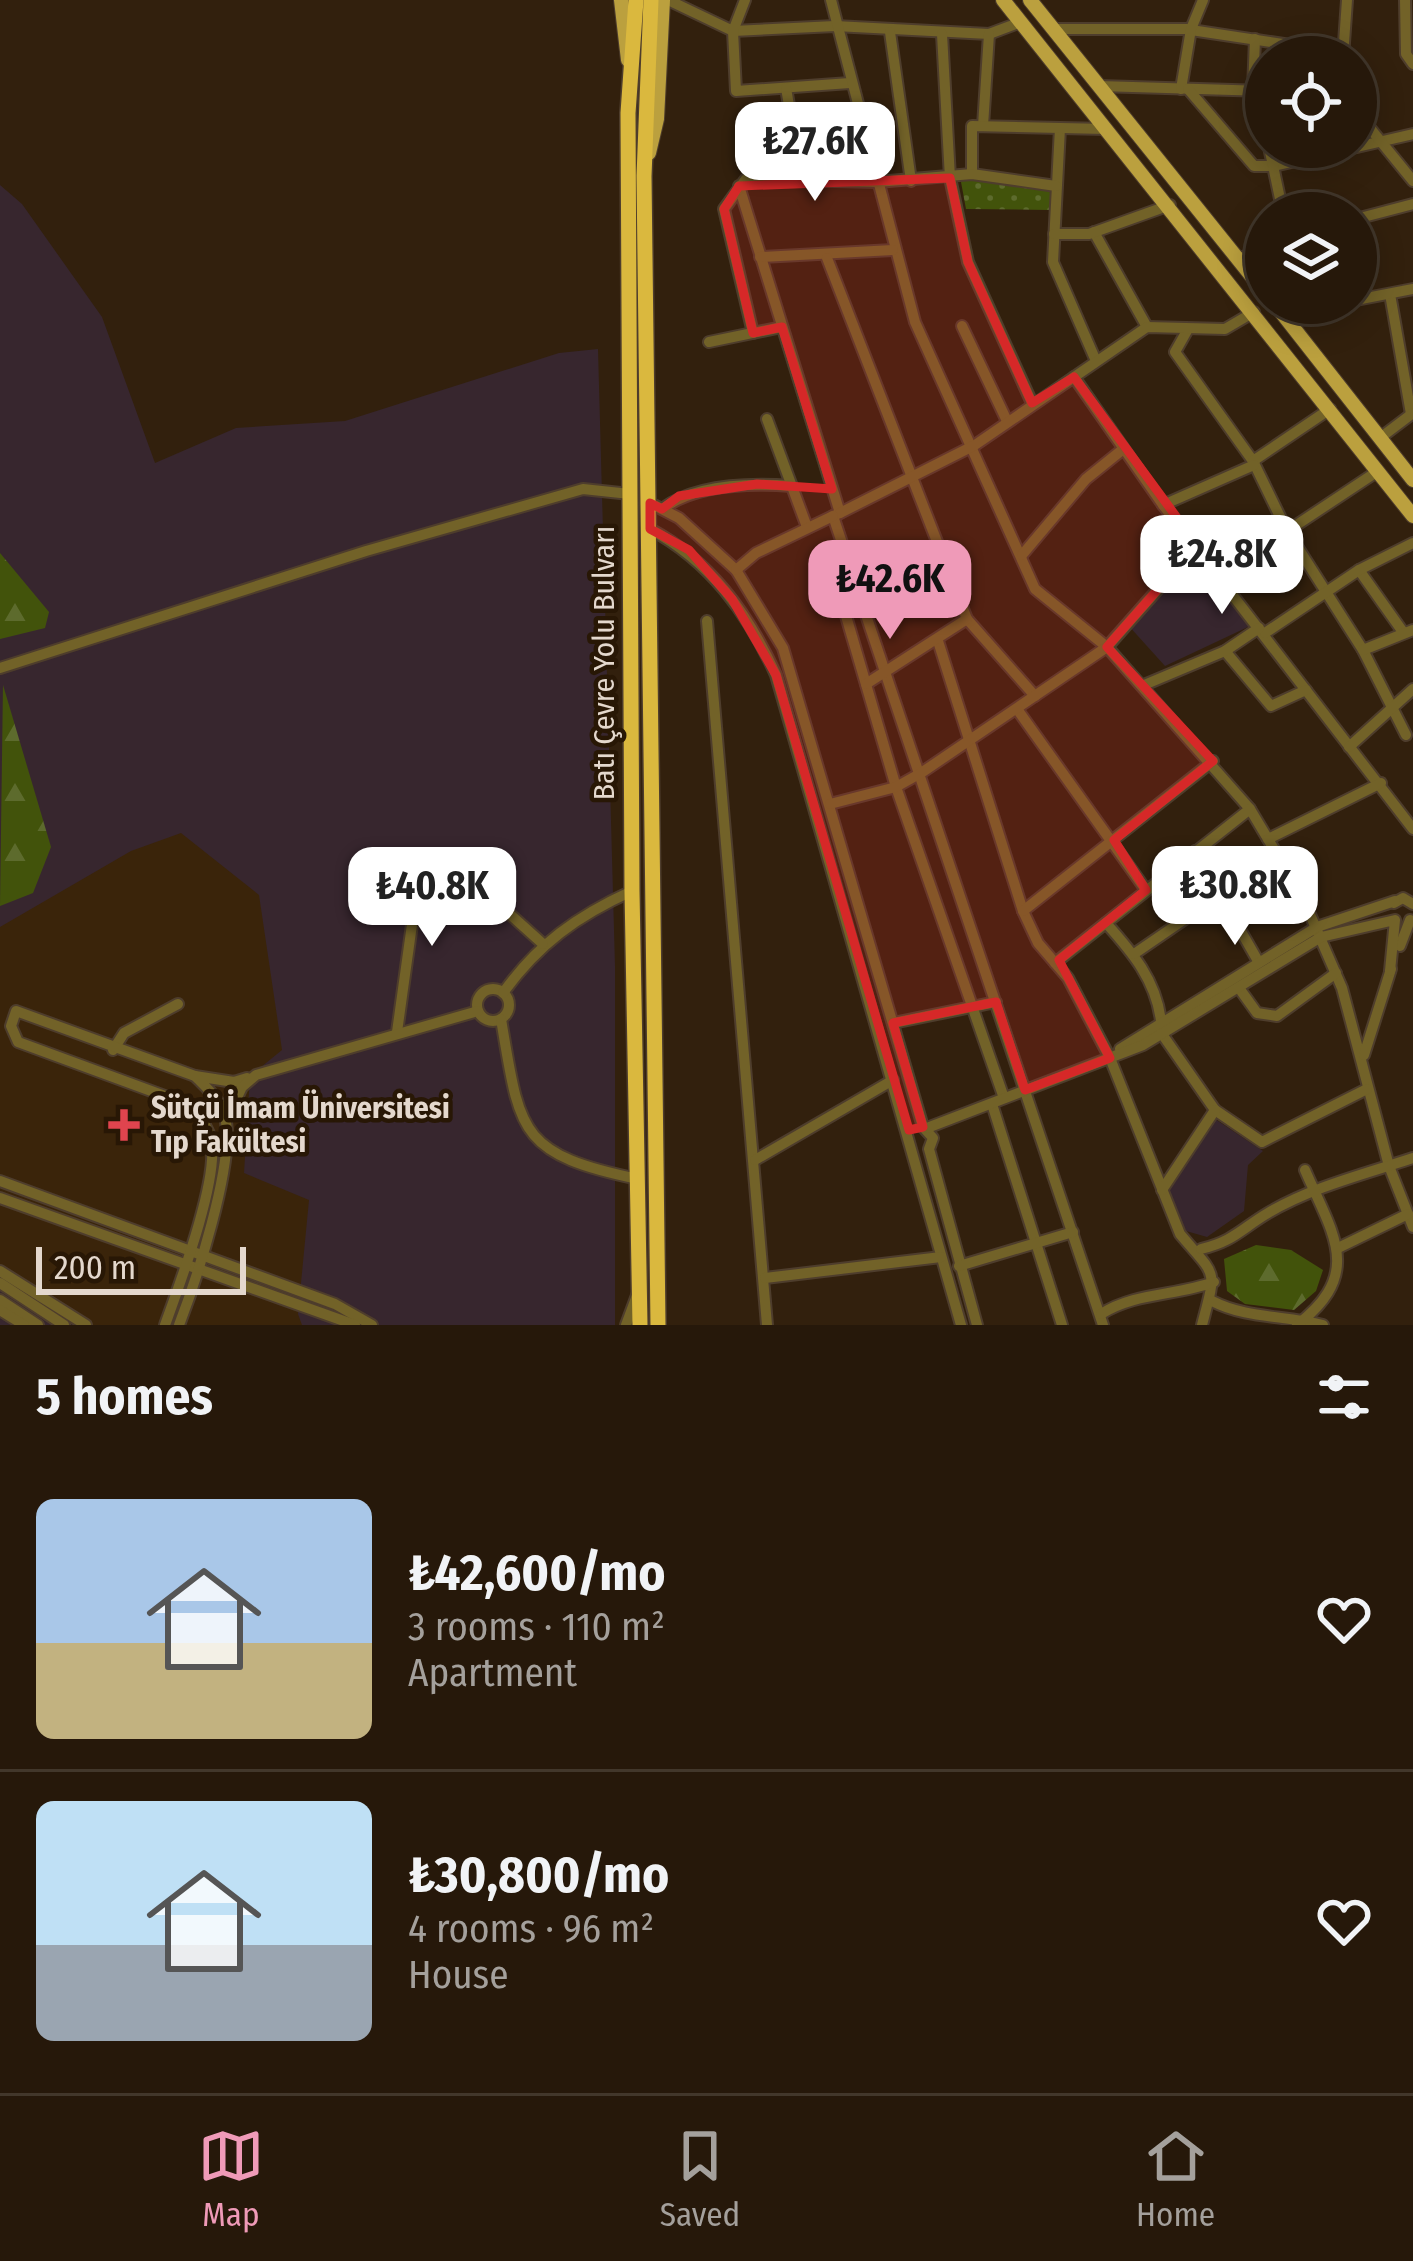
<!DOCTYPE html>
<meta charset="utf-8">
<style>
:root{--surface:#26180a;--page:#322518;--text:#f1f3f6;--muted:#a4a09c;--line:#42372b;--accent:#ef9ab8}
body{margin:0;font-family:"Fira Sans Condensed",sans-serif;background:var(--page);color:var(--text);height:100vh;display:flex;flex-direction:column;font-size:45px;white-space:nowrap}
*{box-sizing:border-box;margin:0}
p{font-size:39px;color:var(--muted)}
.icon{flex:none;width:66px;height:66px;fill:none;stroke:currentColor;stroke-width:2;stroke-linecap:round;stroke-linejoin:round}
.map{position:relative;height:1325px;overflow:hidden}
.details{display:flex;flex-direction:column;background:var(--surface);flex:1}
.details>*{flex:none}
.tools{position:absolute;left:1245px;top:36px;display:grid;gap:24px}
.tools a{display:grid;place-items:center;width:132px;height:132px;border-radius:50%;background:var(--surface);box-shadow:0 6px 30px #0003,0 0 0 3px var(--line);font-size:60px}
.scale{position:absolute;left:36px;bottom:30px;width:210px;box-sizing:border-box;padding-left:12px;border:6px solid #e4d8cd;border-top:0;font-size:33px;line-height:42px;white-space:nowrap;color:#e4d8cd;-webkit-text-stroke:9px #281705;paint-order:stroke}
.price{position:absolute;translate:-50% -102px;padding:0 27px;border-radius:24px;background:#fff;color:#222;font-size:39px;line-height:78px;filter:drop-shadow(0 3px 6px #0008)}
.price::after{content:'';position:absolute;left:50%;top:72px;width:36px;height:27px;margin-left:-18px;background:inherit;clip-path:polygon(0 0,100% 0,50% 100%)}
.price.on{background:var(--accent);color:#111}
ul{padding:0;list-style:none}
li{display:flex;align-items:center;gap:36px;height:300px;padding:0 36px}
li+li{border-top:3px solid var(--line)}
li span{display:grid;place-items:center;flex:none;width:336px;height:240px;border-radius:18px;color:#555}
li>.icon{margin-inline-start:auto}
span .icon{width:144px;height:144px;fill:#fffc;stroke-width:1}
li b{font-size:51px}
h2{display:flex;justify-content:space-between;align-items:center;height:144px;padding:0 36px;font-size:51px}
.dock{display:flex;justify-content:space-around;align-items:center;height:168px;border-top:3px solid var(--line);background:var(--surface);font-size:33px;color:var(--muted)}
.dock a{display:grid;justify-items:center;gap:6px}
.dock .on{color:var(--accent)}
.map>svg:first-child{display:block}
.education{fill:#37262e}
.built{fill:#3a240a}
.green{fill:url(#green-dots)}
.forest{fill:url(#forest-firs)}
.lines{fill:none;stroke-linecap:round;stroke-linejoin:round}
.minor-casing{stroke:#4e3d2c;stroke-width:14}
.major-casing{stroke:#4e3d2c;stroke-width:16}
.highway-casing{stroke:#4e3d2c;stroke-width:18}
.minor{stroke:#726228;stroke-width:10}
.major{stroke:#bba03e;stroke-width:14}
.highway{stroke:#dab83e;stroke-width:15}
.marked{fill:#d62828;fill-opacity:0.2;stroke:#d62828;stroke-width:9;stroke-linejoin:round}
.health-dot{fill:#e0444e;stroke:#281705;stroke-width:4.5}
.labels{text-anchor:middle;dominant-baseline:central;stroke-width:9;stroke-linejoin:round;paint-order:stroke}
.street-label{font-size:30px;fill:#e4d8cd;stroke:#281705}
.poi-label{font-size:30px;font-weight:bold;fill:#e4d8cd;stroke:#281705;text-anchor:start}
</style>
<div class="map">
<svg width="1413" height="1325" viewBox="0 0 1413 1325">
<defs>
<pattern id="green-dots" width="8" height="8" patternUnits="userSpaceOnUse" patternTransform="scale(3)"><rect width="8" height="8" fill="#42530b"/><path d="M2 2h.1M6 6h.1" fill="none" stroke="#5d6b2d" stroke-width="1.8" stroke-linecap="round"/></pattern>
<pattern id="forest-firs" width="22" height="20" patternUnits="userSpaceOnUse" patternTransform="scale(3)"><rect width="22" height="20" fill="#42530b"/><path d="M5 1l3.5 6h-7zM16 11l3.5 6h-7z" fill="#5d6b2d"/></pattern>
</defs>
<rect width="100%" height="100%" fill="#32200d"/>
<g class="education">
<polygon points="0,185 22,204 102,317 155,463 236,428 345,421 559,353 598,349 615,966 615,1325 0,1325"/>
<polygon points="1192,555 1199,555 1250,626 1165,666 1128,625"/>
<polygon points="1215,1119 1263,1151 1248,1165 1244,1211 1207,1237 1186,1231 1168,1190"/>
</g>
<polygon class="built" points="181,833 259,895 282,1050 250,1076 244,1173 309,1200 298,1314 302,1325 91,1325 0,1266 0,927 131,851"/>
<polygon class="green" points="970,177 1051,190 1050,210 966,209 961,182"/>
<g class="forest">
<polygon points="0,553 49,612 45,628 0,639"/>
<polygon points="3,685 51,847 33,893 0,906"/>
<polygon points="1256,1245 1291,1250 1323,1270 1316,1291 1294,1310 1245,1304 1227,1291 1224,1259"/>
</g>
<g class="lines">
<g class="minor-casing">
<g id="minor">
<polyline points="668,0 733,31 835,26 989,34 1021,22"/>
<polyline points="745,0 733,31 736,91 850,83"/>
<polyline points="831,0 915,322 1035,589 1107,647 1250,809 1302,896 1342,988 1389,1166 1413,1227"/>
<polyline points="1405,0 1406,54 1413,64"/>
<polyline points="1053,29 1191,29"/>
<polyline points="1191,30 1343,53"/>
<polyline points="890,32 911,181"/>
<polyline points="942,34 950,178 968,262 1032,403"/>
<polyline points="1255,39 1253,90 1266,136"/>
<polyline points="1343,57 1347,0"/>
<polyline points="1099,86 1266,91"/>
<polyline points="786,88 802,181"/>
<polyline points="1181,89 1191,29 1203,0"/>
<polyline points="1188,89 1254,166 1274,166 1413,134"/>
<polyline points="1356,111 1413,181"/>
<polyline points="983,126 989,34"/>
<polyline points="1060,128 1053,262 1096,361"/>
<polyline points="1269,147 1283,213"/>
<polyline points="972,174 972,126 1106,129"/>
<polyline points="739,186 840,513 833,516 1103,1325"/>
<polyline points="1356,219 1413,204"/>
<polyline points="1094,232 1147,327"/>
<polyline points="1054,234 1089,234 1170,205"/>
<polyline points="760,257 893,250"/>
<polyline points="827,258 967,619 1035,696"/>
<polyline points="1238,259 1266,248"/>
<polyline points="1390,294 1411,414"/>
<polyline points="1356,300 1413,289"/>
<polyline points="1292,325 1325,303"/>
<polyline points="962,326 1007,421"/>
<polyline points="1188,329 1175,352 1253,461 1286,529 1363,650 1406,735"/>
<polyline points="753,333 724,209 746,179 877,182 972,174 1056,186"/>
<polyline points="709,342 782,327"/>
<polyline points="1074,377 1163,505 1413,829"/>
<polyline points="767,419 807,527"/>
<polyline points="1380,438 1413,413"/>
<polyline points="1253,461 1330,409"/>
<polyline points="650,503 679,518 736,570 783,648 923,1127 933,1138 929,1149 977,1325"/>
<polyline points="1163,505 1254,465"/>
<path d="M662,509C696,484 751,483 792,486"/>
<polyline points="840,513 975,445 1147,327 1225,329 1254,312"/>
<path d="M650,529C710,561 748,613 776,675L961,1325"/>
<polyline points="1022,555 1086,479 1122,450"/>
<polyline points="832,568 896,787 1004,1098"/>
<polyline points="736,570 756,553 833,516"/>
<polyline points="1359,570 1403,632"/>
<polyline points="1221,575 1378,471"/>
<polyline points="707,621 767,1325"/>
<polyline points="1265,633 1359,570 1413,543"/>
<path d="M938,641L1023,911L1038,943L1068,978L1110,1058L1180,1234C1217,1278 1217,1267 1202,1325"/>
<polyline points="1363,650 1413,630"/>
<polyline points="1225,651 1271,706 1306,690"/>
<polyline points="0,668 366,551 583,489 630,494"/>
<polyline points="866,684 967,619"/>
<polyline points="1144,685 1225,651 1259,628"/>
<polyline points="1017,709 1146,890"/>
<polyline points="1349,747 1413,689"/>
<polyline points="830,804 896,787 921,773 1107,647 1197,545"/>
<polyline points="1268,839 1381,783"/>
<polyline points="1195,851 1258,961"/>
<polyline points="1394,903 1403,898 1413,904"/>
<polyline points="1023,911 1213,761"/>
<path d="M1106,923C1132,952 1156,980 1161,1021"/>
<polyline points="1400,946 1410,920"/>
<polyline points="1134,954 1220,895"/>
<polyline points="1055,963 1250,809"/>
<polyline points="1239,988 1257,1013 1277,1016 1336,973"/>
<circle cx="493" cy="1005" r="16"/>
<path d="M503,993C538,944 577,916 632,891"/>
<path d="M501,1019C520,1132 518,1154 638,1179"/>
<polyline points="893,1023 996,1002"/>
<polyline points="397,1032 421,860 502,907 543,944"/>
<polyline points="1162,1034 1215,1110 1262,1142 1367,1089"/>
<polyline points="1120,1049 1317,927 1395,901"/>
<polyline points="113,1050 124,1033 178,1004"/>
<polyline points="1364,1055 1391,969"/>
<polyline points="195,1076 234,1082 247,1078"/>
<polyline points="992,1104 1062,1325"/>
<polyline points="227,1119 242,1087 256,1075 478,1011"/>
<polyline points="927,1128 1143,1045 1321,937 1395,920 1390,971"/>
<polyline points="755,1160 893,1080"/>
<polyline points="0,1181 335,1304 372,1325"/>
<polyline points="1162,1190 1215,1110"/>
<polyline points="0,1198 355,1325"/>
<polyline points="1338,1248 1408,1214"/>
<path d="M1201,1249C1234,1241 1241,1229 1268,1213C1312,1187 1365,1174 1413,1158"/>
<polyline points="959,1266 1073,1232"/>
<polyline points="0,1271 86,1325"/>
<polyline points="765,1278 941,1257"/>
<polyline points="0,1283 64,1325"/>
<polyline points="0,1300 38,1325"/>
<path d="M1212,1301C1247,1319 1284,1315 1323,1325"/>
<polyline points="0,1310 24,1325"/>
<path d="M1101,1314C1136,1292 1176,1296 1214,1282"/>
<path d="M165,1325C179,1286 220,1177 211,1140C205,1118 192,1108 173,1099L18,1042L11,1026L16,1011L195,1076C209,1090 223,1102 226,1122C233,1168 196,1281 179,1325"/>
<polyline points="626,1325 639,1290"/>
<path d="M1297,1325C1364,1273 1333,1235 1305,1170"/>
</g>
</g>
<g class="major-casing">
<g id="major">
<polyline points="621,0 628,60"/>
<polyline points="1003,0 1413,516"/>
<polyline points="1030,0 1266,294"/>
<polyline points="649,153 657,119 663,0"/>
<polyline points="1274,303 1413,480"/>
</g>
</g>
<g class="highway-casing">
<g id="highway">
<polyline points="636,0 628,113 632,891 640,1325"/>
<polyline points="651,0 644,176 658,1325"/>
</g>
</g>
<use href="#minor" class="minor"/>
<use href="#major" class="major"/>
<use href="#highway" class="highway"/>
</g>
<path class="marked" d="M950,178L968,262L1032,403L1074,377L1197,545L1107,647L1213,761L1114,840L1146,890L1059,960L1110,1058L1025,1090L996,1002L893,1023L923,1127L909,1130L776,675L732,599L689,550L650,529V503L662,509L679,496L757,484L832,489L782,327L753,333L724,209L739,186Z"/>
<path class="health-dot" d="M118 1107h12v12h12v12h-12v12h-12v-12h-12v-12h12z"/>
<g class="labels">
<g class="street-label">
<text transform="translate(604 663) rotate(-90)">Batı Çevre Yolu Bulvarı</text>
</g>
<g class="poi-label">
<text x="151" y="1108">Sütçü İmam Üniversitesi<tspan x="151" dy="34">Tıp Fakültesi</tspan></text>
</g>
</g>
</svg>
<div class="tools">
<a><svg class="icon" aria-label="locate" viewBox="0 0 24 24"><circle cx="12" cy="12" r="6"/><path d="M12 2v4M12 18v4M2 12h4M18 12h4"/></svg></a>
<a><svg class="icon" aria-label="layers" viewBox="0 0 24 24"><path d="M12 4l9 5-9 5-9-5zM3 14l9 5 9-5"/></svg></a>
</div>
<div class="scale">200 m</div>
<b class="price" style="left:815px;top:204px">₺27.6K</b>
<b class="price" style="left:1222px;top:617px">₺24.8K</b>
<b class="price on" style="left:890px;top:642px">₺42.6K</b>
<b class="price" style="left:1235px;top:948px">₺30.8K</b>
<b class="price" style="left:432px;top:949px">₺40.8K</b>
</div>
<section class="details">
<h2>5 homes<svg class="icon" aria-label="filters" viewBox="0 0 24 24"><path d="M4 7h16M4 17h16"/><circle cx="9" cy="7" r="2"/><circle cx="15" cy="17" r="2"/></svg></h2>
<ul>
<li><span style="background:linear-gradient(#a9c7e8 60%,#c2b280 0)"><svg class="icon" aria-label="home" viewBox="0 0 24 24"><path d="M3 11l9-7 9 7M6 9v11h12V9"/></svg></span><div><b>₺42,600/mo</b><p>3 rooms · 110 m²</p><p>Apartment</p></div><svg class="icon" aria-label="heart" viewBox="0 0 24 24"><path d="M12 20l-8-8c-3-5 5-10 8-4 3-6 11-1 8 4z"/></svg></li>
<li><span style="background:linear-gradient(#bfe0f5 60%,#9aa5b1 0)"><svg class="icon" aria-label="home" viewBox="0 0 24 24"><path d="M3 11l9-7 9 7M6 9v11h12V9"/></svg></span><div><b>₺30,800/mo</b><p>4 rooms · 96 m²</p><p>House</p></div><svg class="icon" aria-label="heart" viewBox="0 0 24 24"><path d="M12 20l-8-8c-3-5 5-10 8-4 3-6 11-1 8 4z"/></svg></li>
</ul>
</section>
<nav class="dock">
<a class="on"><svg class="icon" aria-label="map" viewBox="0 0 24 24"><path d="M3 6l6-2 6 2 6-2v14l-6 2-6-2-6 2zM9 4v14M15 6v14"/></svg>Map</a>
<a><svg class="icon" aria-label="saved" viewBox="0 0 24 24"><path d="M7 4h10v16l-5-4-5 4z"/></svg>Saved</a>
<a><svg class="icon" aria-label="home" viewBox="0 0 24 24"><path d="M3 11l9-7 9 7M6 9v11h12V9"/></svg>Home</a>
</nav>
